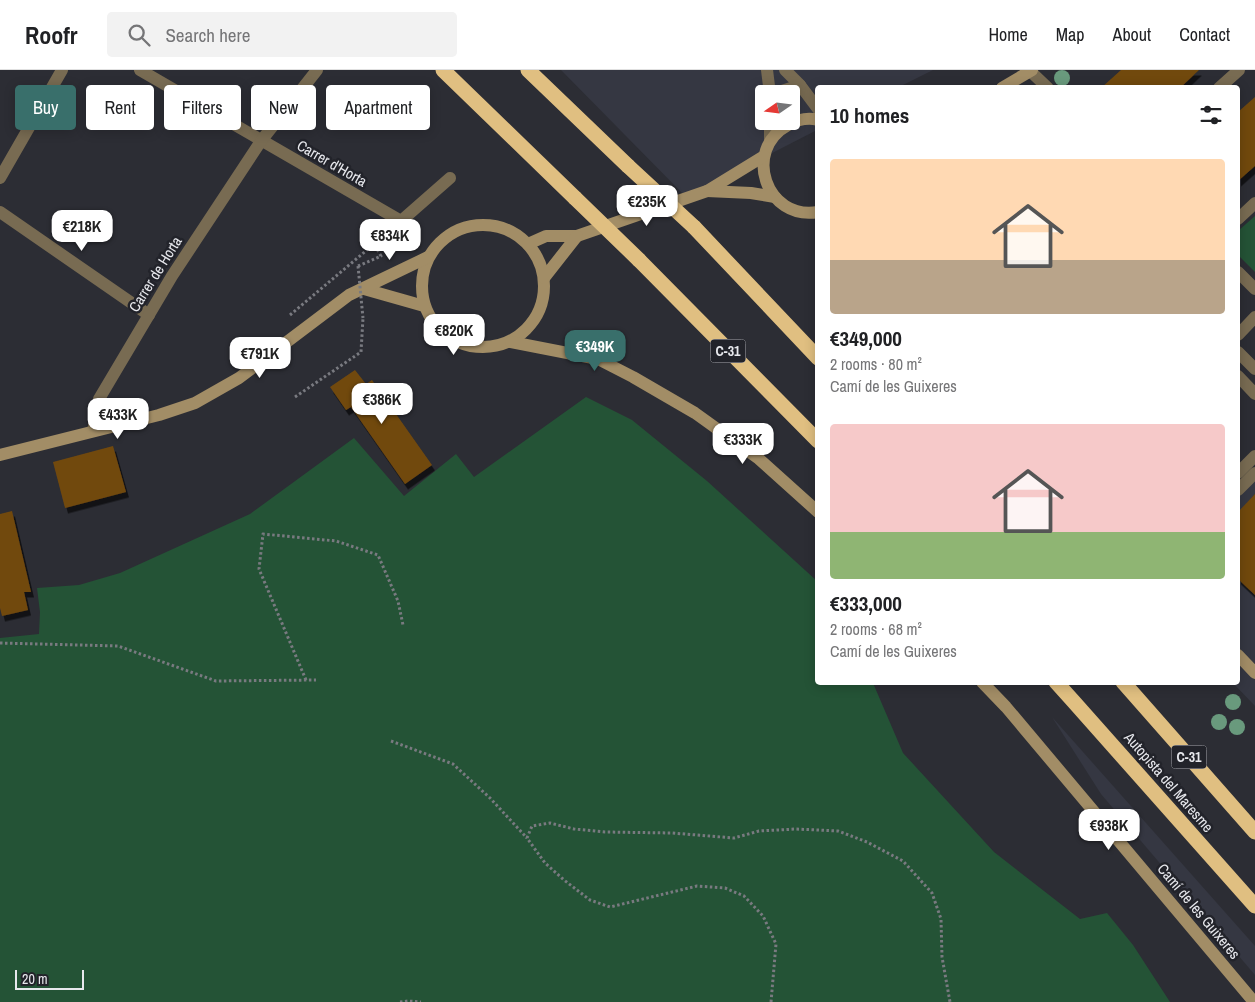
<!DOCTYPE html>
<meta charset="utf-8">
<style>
:root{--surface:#fff;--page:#f2f2f2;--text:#202124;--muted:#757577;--line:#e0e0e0;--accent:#396f6b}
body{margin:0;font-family:"Archivo Narrow",sans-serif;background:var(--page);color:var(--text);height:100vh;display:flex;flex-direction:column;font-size:19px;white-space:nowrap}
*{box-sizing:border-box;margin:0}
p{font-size:16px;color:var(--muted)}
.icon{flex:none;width:28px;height:28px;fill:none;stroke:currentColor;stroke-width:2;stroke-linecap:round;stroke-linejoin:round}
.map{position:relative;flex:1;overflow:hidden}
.side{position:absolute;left:815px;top:15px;width:425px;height:600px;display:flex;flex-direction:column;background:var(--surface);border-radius:5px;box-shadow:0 2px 12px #0003}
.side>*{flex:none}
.top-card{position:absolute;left:15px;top:15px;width:475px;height:45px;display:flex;gap:10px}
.needle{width:32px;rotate:256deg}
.fabs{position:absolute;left:755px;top:15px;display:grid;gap:10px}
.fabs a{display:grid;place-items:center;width:45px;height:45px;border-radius:5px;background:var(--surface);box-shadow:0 2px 12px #0003;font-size:25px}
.scale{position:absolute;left:15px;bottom:12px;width:69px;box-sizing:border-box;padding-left:5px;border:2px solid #e7e8ed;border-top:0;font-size:14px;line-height:18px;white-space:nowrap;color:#e7e8ed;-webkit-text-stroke:4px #22232a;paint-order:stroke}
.price{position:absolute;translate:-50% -42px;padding:0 11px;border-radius:10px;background:#fff;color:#222;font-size:16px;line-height:32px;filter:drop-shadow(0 1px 2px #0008)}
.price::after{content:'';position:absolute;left:50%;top:30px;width:15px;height:11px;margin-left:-8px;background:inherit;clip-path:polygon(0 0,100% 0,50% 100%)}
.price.on{background:var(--accent);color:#fff}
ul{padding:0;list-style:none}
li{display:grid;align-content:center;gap:10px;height:265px;padding:0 15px}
li span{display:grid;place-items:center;height:155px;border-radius:5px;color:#555}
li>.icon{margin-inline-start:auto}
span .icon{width:90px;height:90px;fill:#fffc;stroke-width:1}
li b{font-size:21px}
h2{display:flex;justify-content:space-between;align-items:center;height:60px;padding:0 15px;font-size:21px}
.tag{padding:0 18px;border-radius:5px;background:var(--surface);box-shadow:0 2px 12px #0003;font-size:18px;line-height:45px}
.tag.on{background:var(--accent);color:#fff}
header{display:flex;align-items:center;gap:30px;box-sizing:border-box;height:70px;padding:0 25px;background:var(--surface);border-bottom:1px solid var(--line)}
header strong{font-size:24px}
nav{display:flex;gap:28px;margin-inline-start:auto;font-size:18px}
.search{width:350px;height:45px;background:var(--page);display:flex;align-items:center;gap:12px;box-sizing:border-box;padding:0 18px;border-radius:5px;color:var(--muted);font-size:19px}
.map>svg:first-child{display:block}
.built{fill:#353742;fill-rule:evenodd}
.green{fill:#245336}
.building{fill:#71480e;filter:url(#shadow)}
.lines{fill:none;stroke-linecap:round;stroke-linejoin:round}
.path{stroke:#797a80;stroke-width:3;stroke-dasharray:2.5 2.5;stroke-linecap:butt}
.street{stroke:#786b52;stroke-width:12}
.secondary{stroke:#a28d66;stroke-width:12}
.highway{stroke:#e0bf81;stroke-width:15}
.path-bridge{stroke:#797a80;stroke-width:3;stroke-dasharray:2.5 2.5;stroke-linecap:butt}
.highway-bridge{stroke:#e0bf81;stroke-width:15}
.tree{fill:#699a7d}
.labels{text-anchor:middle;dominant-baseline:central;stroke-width:5;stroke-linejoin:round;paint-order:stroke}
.shield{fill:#22232a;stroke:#acadb2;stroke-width:1}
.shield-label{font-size:14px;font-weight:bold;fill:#e7e8ed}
.street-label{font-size:15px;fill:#e7e8ed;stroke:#22232a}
</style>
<header>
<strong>Roofr</strong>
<div class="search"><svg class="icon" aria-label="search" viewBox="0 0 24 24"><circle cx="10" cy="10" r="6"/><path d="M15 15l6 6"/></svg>Search here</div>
<nav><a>Home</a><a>Map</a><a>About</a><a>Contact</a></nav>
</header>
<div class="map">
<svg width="1255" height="932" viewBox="0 0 1255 932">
<defs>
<filter id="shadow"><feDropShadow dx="3" dy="5.5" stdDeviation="0" flood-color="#0009"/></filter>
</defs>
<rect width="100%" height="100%" fill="#2c2d34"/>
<g class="built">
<path d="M561,0H933L899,17L818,18L817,60L686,127ZM764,24H791V51H764Z"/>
<polygon points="1255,403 1255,636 1233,613 1238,612 1238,421"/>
<polygon points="1052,647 1255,876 1255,905 1101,724"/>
</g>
<g class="green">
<polygon points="1255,146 1255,202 1238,185 1238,161"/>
<polygon points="586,327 632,350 707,411 817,511 818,612 873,613 903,683 994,782 1080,849 1107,843 1133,875 1170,932 0,932 0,568 39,564 40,542 37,518 79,515 120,503 250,444 354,368 404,426 456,384 474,407"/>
</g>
<g class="building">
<polygon points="1121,0 1199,0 1180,18 1101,18"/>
<polygon points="1255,27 1255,96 1238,111 1238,42"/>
<polygon points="355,300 366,314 372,310 432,395 405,414 351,337 346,340 330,317"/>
<polygon points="113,376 126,422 65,438 53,392"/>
<polygon points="1255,424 1255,525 1238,509 1238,442"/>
<polygon points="12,441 31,522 24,522 28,540 2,546 0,538 0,444"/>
</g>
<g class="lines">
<g class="path">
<polyline points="358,196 381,186 374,174 387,163"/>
<polyline points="290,245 374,174"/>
<polyline points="295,327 361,282 363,248"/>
<polyline points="0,573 118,576 216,611 316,610"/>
<polyline points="306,610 259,499 263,464 336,471 378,485 398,531 403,555"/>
<polyline points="391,671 453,694 490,728 527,768"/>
<polyline points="400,932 408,931 421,932"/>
<polyline points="771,932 776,874 763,846 744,826 725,818 697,816 610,837 590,830 564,810 545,793 527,768 532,756 550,753 574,759 605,762 672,763 734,768 759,761 796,759 838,761 867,772 903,791 932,823 941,849 942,887 950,932"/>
</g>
<g class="street">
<polyline points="140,0 401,151 450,108"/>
<polyline points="767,0 770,24"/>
<polyline points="785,0 800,15 818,39"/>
<polyline points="1030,1 1048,18"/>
<polyline points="1219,18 1239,0"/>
<polyline points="773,24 800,15"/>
<polyline points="770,71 770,51"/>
<polyline points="0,108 62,0"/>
<polyline points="0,142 149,245"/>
<polyline points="1238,149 1255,133"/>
<polyline points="1238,202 1255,219"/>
<polyline points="1238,265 1255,247"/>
<polyline points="1238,282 1255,299"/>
<polyline points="1238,306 1255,324"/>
<polyline points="93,361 99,329 172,206 261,71 317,0"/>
<polyline points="1238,403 1255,386"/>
<polyline points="1238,420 1255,403"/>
</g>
<g class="secondary">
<polyline points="1002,18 1032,0"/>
<path d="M818,50C807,47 797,50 788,55C742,80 766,151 818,142"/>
<polyline points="707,121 751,123 775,127"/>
<circle cx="483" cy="216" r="61"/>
<polyline points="528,174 546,166 577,166 707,121 764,86"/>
<polyline points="544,208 577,166"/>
<polyline points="364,219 424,236"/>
<polyline points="511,272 598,289 633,307 695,343 759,389 818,442"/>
<polyline points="0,385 159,345 195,333 239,308 349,225 428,187"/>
<polyline points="1238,585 1255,603"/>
<polyline points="982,612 1006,637 1254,932"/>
</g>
<g class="highway">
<polyline points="443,0 575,128"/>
<polyline points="528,0 628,96"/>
<polyline points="694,157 818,288"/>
<polyline points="639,190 818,371"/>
<polyline points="1056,612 1074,632 1255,836"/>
<polyline points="1123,612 1255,762"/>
</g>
<polyline class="path-bridge" points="358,196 363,248"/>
<g class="highway-bridge">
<polyline points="628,96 694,157"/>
<polyline points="575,128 639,190"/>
</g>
</g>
<g class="tree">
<circle cx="1062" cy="8" r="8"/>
<circle cx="1233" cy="632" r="8"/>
<circle cx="1219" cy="652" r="8"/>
<circle cx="1237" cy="657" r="8"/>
</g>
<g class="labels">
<g class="shield">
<rect x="710.5" y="269.5" width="35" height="23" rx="4"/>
<rect x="1171.5" y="675.5" width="35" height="23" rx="4"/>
</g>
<g class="shield-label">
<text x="728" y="281">C-31</text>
<text x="1189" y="687">C-31</text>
</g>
<g class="street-label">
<text transform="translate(332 93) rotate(30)">Carrer d'Horta</text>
<text transform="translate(155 204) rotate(-58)">Carrer de Horta</text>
<text transform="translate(1169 712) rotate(49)">Autopista del Maresme</text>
<text transform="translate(1199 841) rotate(50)">Camí de les Guixeres</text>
</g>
</g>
</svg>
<div class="fabs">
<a><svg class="needle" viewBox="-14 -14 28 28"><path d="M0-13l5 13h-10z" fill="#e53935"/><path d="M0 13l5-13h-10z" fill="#757577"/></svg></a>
</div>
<div class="scale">20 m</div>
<b class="price" style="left:647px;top:157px">€235K</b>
<b class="price" style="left:82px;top:182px">€218K</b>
<b class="price" style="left:390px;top:191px">€834K</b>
<b class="price" style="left:454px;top:286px">€820K</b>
<b class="price on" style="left:595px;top:302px">€349K</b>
<b class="price" style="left:260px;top:309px">€791K</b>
<b class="price" style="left:382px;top:355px">€386K</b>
<b class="price" style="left:118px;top:370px">€433K</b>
<b class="price" style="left:743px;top:395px">€333K</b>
<b class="price" style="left:1109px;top:781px">€938K</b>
<div class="top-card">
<a class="tag on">Buy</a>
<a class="tag">Rent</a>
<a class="tag">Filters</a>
<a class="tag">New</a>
<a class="tag">Apartment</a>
</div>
<section class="side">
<h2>10 homes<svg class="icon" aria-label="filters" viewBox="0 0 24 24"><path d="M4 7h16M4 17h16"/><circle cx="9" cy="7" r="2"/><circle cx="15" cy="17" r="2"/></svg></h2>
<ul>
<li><span style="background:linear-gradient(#ffd9b3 65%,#b9a48a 0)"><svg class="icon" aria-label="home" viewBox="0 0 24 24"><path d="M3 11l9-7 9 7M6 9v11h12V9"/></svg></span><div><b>€349,000</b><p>2 rooms · 80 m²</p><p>Camí de les Guixeres</p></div></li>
<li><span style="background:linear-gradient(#f6c9c9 70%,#8fb573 0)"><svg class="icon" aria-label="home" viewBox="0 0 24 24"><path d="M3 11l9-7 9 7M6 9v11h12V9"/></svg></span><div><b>€333,000</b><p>2 rooms · 68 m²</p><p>Camí de les Guixeres</p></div></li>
</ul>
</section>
</div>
